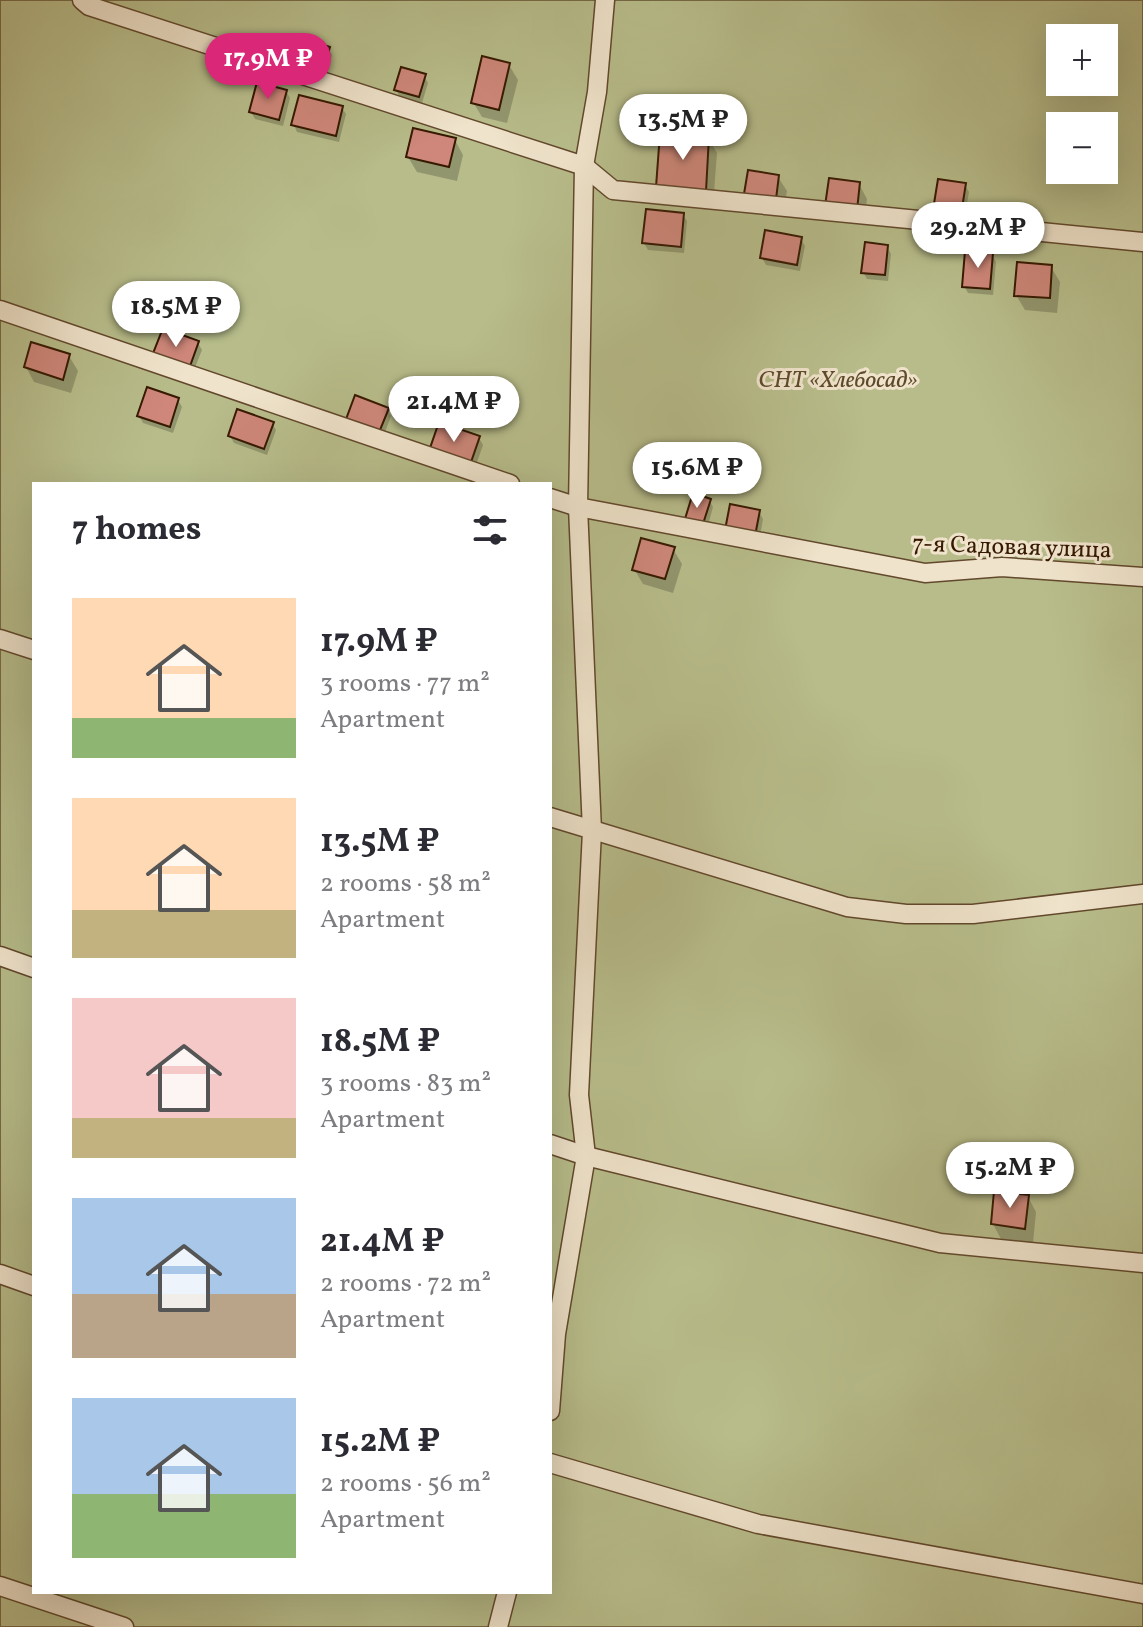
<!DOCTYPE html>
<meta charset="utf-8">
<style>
:root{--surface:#fff;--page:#f7f7f7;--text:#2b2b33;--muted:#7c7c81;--accent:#db2777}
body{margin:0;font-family:Vollkorn,serif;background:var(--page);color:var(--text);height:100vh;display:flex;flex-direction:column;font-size:30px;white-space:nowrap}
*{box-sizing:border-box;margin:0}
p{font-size:26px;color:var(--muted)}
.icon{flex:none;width:44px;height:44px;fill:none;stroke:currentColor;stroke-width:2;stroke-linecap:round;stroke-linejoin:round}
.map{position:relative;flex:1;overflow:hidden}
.side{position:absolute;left:32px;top:482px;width:520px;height:1112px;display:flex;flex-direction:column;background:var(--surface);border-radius:0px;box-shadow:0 8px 32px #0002}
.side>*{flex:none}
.controls{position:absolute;left:1046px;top:24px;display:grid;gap:16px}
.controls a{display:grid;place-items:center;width:72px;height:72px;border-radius:0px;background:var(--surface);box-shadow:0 8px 32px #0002;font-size:40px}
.price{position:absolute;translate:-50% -68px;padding:0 18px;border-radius:28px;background:#fff;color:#222;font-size:26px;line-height:52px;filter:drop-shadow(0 2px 4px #0008)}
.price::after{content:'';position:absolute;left:50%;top:48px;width:24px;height:18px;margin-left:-12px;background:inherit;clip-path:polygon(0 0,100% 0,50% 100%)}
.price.current{background:var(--accent);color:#fff}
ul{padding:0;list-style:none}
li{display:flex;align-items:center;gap:24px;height:200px;padding:0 40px}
li span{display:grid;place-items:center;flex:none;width:224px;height:160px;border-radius:0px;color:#555}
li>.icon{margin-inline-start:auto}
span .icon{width:96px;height:96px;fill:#fffc;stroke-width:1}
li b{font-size:34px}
h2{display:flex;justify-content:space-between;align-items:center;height:96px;padding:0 40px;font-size:34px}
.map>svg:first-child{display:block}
.green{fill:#b7bc8a;stroke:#766a46;stroke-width:2;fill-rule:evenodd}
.shadow{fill:#0003}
.building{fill:#ce877a;stroke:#361901;stroke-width:2}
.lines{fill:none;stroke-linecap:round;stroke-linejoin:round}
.lane-casing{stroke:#62482c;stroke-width:21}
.lane{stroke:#efe3cb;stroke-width:18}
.labels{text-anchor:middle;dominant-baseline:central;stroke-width:6;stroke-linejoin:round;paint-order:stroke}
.park-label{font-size:24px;font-style:italic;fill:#5d4a2a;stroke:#efe3cb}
.street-label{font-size:24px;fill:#361901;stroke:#efe3cb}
</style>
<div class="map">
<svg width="1143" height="1627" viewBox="0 0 1143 1627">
<rect width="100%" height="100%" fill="#e6d4af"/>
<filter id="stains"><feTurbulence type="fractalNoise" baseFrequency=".0025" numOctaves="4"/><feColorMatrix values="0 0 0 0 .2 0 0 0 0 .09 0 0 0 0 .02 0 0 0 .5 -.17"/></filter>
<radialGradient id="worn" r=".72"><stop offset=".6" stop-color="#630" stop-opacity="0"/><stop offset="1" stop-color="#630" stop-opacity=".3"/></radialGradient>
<path class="green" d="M0,0H1143V1627H0ZM1060,38H1104V82H1060ZM1060,126H1104V170H1060ZM34,484H550V1592H34Z"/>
<g class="shadow">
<polygon points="329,49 332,55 326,76 296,67 292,60"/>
<polygon points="509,65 518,80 507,123 482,117 473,102"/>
<polygon points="424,76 428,83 422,103 400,97 396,90"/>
<polygon points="286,91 290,98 283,126 255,119 251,112"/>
<polygon points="342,108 346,114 339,142 297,132 294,125"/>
<polygon points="708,138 717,153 713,205 658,187"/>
<polygon points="455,140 463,155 457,181 417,172 408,157"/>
<polygon points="749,172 778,177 787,191 783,213"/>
<polygon points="831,181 859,184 867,199 864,224"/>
<polygon points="965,185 969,192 963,227 934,216"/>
<polygon points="683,215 687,221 684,253 648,250 644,243"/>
<polygon points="801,239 805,246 800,271 766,265 762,258"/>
<polygon points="887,247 891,254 888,281 867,279 863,272"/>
<polygon points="992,255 996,262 993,295 968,293 964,286"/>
<polygon points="1051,267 1060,282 1057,313 1025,310 1016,295"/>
<polygon points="198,343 202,350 192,375 158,362"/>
<polygon points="69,356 78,371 71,393 34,382 26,367"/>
<polygon points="178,400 182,407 173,433 143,423 139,416"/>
<polygon points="387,410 391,416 382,440 351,428"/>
<polygon points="272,423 276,430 267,455 234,443 230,436"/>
<polygon points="479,438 483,445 474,471 431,450"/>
<polygon points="709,500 713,507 706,533 690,528"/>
<polygon points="731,506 759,512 763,519 759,542"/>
<polygon points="673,549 682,564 673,593 643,584 634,569"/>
<polygon points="1028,1197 1036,1212 1033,1243 1001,1239 993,1224"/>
</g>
<g class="building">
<polygon points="298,37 330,47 323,71 290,61"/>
<polygon points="482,56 510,63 499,110 471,103"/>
<polygon points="401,67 426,74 419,97 394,90"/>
<polygon points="257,82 287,90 279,120 249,112"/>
<polygon points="299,95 343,106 336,136 291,125"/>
<polygon points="413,128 456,138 449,167 406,157"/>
<polygon points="660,133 709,136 706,191 656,187"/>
<polygon points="748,170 779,175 776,199 744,194"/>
<polygon points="829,178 860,182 857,210 825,206"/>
<polygon points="938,179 966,183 960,221 932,216"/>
<polygon points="646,209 684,213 681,247 642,243"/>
<polygon points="765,230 802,237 797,265 760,258"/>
<polygon points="865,242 888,245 885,275 861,273"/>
<polygon points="965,251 993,253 990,289 962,287"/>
<polygon points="1017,262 1052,265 1050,298 1014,296"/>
<polygon points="163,328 199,341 189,369 152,356"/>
<polygon points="31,342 70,354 63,380 24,367"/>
<polygon points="147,387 179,398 170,427 137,416"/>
<polygon points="355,395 389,408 378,435 345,422"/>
<polygon points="237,409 274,422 264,449 228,436"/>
<polygon points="439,422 480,436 470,465 429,451"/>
<polygon points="693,493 711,499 702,527 684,522"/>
<polygon points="730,504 760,510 755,536 725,530"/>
<polygon points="641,538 675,547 665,579 632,570"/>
<polygon points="994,1191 1029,1195 1025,1229 991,1224"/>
</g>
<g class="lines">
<g class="lane-casing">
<g id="lane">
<polyline points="82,0 89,6 584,166 613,190 1143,242"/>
<polyline points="0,310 510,484"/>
<polyline points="550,498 578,507 925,573 1002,567 1143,577"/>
<polyline points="0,639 34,650"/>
<polyline points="550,817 847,907 906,914 973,914 1143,894"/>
<polyline points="0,956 34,968"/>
<polyline points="550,1144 586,1156 940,1243 1143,1263"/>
<polyline points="0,1274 34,1286"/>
<polyline points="550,1411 556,1334 586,1156 579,1095 592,831 578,507 584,166 597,92 605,0"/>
<polyline points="550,1463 758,1524 1143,1594"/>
<polyline points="0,1586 124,1627"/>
<polyline points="498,1627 507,1592"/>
</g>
</g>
<use href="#lane" class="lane"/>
</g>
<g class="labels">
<g class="park-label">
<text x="838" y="381">СНТ «Хлебосад»</text>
</g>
<g class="street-label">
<text transform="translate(1012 548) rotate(2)">7-я Садовая улица</text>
</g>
</g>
<rect width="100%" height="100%" filter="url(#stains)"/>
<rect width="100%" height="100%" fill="url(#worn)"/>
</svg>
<div class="controls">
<a>+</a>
<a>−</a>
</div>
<b class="price current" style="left:268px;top:101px">17.9M ₽</b>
<b class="price" style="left:683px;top:162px">13.5M ₽</b>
<b class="price" style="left:978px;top:270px">29.2M ₽</b>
<b class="price" style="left:176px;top:349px">18.5M ₽</b>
<b class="price" style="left:454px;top:444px">21.4M ₽</b>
<b class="price" style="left:697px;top:510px">15.6M ₽</b>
<b class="price" style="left:1010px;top:1210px">15.2M ₽</b>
<section class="side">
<h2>7 homes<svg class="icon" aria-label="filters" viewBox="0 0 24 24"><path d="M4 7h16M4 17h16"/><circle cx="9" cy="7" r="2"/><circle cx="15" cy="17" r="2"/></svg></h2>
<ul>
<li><span style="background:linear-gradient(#ffd9b3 75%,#8fb573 0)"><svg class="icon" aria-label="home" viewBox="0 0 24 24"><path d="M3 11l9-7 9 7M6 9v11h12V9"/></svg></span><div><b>17.9M ₽</b><p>3 rooms · 77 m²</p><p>Apartment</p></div></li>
<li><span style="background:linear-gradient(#ffd9b3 70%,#c2b280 0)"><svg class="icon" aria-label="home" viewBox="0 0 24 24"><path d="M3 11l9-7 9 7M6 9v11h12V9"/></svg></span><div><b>13.5M ₽</b><p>2 rooms · 58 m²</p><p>Apartment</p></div></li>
<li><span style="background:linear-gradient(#f6c9c9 75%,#c2b280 0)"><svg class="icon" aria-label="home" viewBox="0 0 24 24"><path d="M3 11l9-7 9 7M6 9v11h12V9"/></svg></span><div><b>18.5M ₽</b><p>3 rooms · 83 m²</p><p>Apartment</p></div></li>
<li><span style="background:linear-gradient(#a9c7e8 60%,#b9a48a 0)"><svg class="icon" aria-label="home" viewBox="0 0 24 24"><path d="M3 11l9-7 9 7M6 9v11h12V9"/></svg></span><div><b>21.4M ₽</b><p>2 rooms · 72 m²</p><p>Apartment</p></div></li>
<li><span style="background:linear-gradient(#a9c7e8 60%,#8fb573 0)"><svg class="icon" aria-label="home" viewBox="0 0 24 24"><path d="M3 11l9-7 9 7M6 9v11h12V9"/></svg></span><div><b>15.2M ₽</b><p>2 rooms · 56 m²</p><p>Apartment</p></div></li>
</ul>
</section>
</div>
